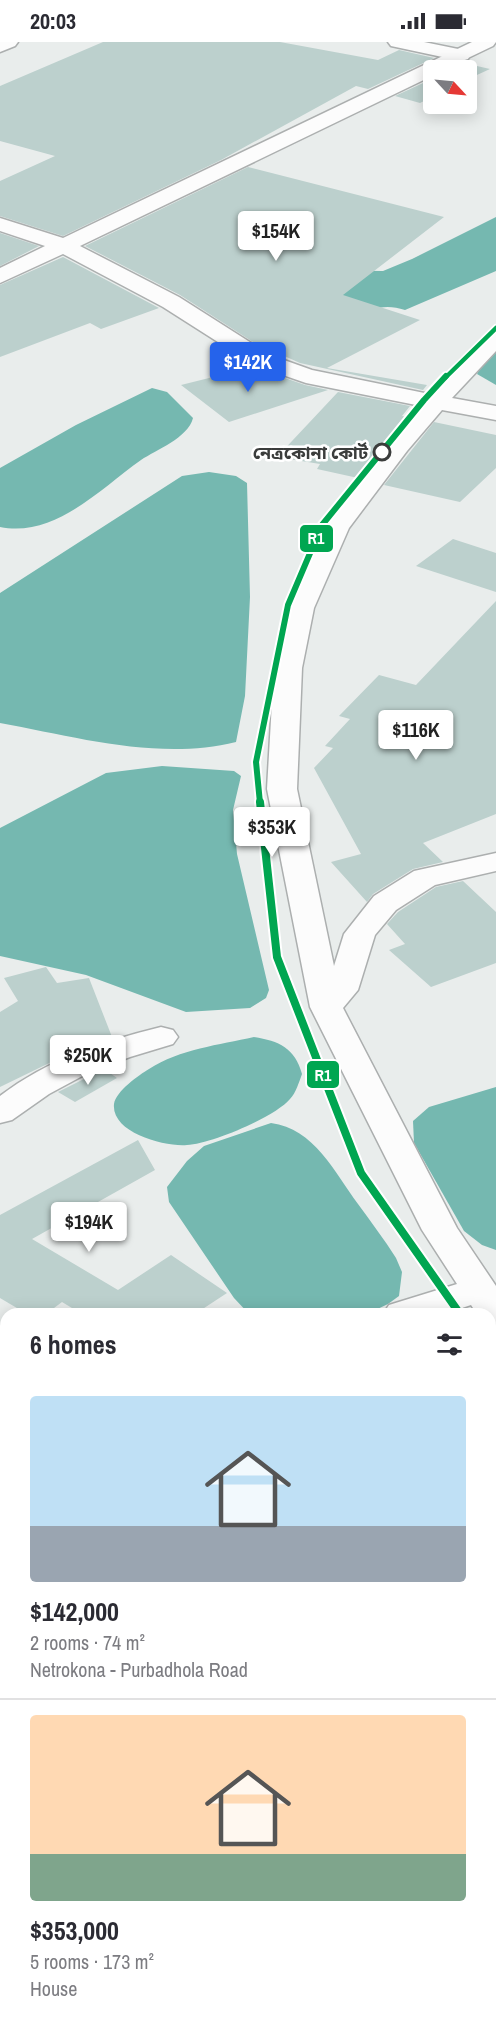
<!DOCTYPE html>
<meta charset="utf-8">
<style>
:root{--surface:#fff;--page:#f2f2f3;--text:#2b2b33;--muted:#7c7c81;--line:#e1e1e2;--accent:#2563eb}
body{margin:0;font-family:"Archivo Narrow","Noto Sans Bengali",sans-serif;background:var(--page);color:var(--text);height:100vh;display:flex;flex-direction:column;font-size:22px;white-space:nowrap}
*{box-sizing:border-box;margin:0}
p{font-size:20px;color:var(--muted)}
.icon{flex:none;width:33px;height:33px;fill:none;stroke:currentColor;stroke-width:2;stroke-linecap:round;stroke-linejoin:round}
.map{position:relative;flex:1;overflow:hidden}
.side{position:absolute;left:0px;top:1266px;width:496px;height:720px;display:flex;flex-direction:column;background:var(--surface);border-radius:18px 18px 0 0;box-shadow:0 3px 15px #0003}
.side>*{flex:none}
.needle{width:39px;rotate:116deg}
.tools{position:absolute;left:423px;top:18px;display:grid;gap:12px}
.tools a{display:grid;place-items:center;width:54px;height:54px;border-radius:6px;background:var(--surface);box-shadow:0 3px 15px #0003;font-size:30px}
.price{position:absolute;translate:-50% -51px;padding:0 14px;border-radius:6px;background:#fff;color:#222;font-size:20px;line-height:39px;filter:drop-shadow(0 2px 3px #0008)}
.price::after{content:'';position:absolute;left:50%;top:36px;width:18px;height:14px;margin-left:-9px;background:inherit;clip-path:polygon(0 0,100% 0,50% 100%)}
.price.active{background:var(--accent);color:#fff}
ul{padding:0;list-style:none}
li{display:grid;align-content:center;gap:12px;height:318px;padding:0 30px}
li+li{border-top:2px solid var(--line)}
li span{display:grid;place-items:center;height:186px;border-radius:6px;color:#555}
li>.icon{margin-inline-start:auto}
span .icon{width:108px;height:108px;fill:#fffc;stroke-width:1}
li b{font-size:26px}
h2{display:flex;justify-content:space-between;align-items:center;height:72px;padding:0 30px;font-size:26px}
.status{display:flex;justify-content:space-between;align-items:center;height:42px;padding:0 30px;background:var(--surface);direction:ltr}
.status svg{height:16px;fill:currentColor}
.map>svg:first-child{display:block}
.water{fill:#75b8b0}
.building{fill:#bcd0cd}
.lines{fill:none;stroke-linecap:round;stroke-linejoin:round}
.minor-casing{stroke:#acafaf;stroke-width:3}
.tertiary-casing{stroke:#acafaf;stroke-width:3}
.secondary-casing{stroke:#acafaf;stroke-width:3}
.minor{fill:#fcfcfc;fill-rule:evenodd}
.tertiary{fill:#fcfcfc;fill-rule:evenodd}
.secondary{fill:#fcfcfc;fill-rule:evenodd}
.rail-1-far2-casing{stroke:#fff;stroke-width:8}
.rail-1-far1-casing{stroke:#fff;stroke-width:10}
.rail-1-casing{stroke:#fff;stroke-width:12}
.rail-1-far2{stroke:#00a651;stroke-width:4.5}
.rail-1-far1{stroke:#00a651;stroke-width:6}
.rail-1{stroke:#00a651;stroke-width:8}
.stop-dot{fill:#fff;stroke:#3b3d3c;stroke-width:3}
.labels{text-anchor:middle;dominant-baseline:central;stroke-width:5;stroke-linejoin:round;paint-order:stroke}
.far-stop-label{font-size:18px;font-weight:bold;fill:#3b3d3c;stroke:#fff;text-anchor:end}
.line-badge{stroke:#fff;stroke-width:2}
.badge-label{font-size:16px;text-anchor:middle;font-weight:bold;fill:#fff}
</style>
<div class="status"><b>20:03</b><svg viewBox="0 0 49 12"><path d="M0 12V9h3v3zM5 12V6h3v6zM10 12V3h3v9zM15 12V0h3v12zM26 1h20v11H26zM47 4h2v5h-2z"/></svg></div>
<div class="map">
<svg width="496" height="1986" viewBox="0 0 496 1986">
<rect width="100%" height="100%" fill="#e9edec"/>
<g class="water">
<path d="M496,175V229L405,268C385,261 372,267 353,274L298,228L383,229L412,217Z"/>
<polygon points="496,302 496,343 477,332 488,309"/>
<path d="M152,346L167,350L193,376C188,396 156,408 141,418C100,447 55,496 0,485V426L76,383Z"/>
<path d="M209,430L236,434L247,441L250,555L245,654L236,700C159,719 77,695 0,681V551L182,434Z"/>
<polygon points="162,724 234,729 241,734 233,768 237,812 269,948 266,956 250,966 186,970 86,933 0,914 0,786 106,731"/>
<path d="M254,995C279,999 295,1006 302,1032C299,1040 296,1051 290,1057C275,1075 211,1102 187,1103C165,1105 111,1091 114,1062C116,1049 139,1033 149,1027C180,1007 219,1003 254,995Z"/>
<polygon points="496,1045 496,1208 482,1203 464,1189 414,1101 413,1079 429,1065"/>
<path d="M271,1081C314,1086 335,1131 358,1162C371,1180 384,1197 396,1216L402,1230L399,1254L388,1262L367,1272H249L234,1256L169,1160L167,1145L187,1119L204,1104Z"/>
<polygon points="490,1392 496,1399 496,1460 490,1464"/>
<polygon points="490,1488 496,1488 496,1740 491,1732"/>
</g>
<g class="building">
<polygon points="103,0 280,0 378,18 399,8 434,16 368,47 356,44 221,118 63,194 0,174 0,139 55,114 0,99 0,44"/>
<polygon points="464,21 490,27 466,38 466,28 447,28"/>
<polygon points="434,36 434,54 420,61 395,54"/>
<polygon points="248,125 444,175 343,253 420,278 327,326 427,343 423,348 300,321 253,300 180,253 85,204"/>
<polygon points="0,191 39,204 0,224"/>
<polygon points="63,215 159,266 101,287 90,281 0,315 0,243"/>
<polygon points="253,325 305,343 328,348 229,380 181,343"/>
<polygon points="338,350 410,364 402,374 407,375 358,436 317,427 320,422 277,415"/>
<polygon points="434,380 496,393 496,426 460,460 384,443"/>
<polygon points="453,497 496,511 496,550 416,524"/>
<polygon points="496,559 496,772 423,801 443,820 413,827 373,852 367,860 331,820 361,812 314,726 333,706 325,704 350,677 339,674 379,633 416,643"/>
<polygon points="463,839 496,870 496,921 431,945 389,908 405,902 387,882 398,870 436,845"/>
<polygon points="46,925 57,941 89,936 112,995 74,1009 0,1045 0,970 18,959 4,936"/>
<polygon points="104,1027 117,1036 75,1060 58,1050"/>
<polygon points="138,1098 155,1128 32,1197 118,1248 171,1213 227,1251 195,1272 82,1272 62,1260 46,1272 27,1272 0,1256 0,1173"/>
</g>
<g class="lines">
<g class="minor-casing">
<g id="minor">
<polygon points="388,0 424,0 468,9 470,13 468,17 461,19 391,4"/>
<polygon points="496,289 496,309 452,356 496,364 496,378 442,368 407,409 349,486 314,566 302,626 297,747 334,924 344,892 374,854 414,829 496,811 496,829 435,843 396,868 375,893 358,948 343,966 457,1186 496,1244 496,1285 490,1283 490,1272 477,1272 471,1263 444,1272 383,1272 389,1263 457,1242 422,1188 310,965 267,747 274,626 288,566 324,485 389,399 457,321 488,291"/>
<path d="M161,985L173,988L178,995L173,1002L130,1015L88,1031L49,1052L12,1078L0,1081V1054C47,1018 104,999 161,985Z"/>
<polygon points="496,1458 496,1489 490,1491 490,1460"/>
<polygon points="6,1554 6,1589 0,1591 0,1556"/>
<polygon points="6,1762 6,1800 0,1802 0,1764"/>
</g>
</g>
<g class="tertiary-casing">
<polygon id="tertiary" points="472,0 496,0 493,4 443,28 434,28 434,33 80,204 179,255 270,313 312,328 444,355 448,360 444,365 436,367 306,341 254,323 163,265 63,212 0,241 0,226 45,204 0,189 0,176 63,196"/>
</g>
<g class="secondary-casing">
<polygon id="secondary" points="0,0 18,0 15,4 0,10"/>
</g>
<use href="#minor" class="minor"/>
<use href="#tertiary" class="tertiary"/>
<use href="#secondary" class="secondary"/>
<g class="rail-1-far2-casing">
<polyline id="rail-1-far2" points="445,336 496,286"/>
</g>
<g class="rail-1-far1-casing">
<polyline id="rail-1-far1" points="260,761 256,720 288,563 322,483 424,358 446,334"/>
</g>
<g class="rail-1-casing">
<polyline id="rail-1" points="260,760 277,915 361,1131 460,1272"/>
</g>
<use href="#rail-1-far2" class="rail-1-far2"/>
<use href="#rail-1-far1" class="rail-1-far1"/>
<use href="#rail-1" class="rail-1"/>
</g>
<circle class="stop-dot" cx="382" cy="410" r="8"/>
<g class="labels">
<g class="far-stop-label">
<text x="368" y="410">নেত্রকোনা কোর্ট</text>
</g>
</g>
<g class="line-badge">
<rect x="299" y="482" width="35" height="29" rx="6" fill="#00a651"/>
<rect x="306" y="1018" width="34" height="29" rx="6" fill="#00a651"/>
</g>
<g class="badge-label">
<text x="316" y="502">R1</text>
<text x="323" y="1039">R1</text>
</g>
</svg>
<div class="tools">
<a><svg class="needle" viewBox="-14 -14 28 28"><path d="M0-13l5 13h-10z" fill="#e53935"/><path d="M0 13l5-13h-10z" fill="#7c7c81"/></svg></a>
</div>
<b class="price" style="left:276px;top:220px">$154K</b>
<b class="price active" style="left:248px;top:351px">$142K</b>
<b class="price" style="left:416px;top:719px">$116K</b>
<b class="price" style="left:272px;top:816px">$353K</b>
<b class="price" style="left:88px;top:1044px">$250K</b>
<b class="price" style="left:89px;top:1211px">$194K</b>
<section class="side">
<h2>6 homes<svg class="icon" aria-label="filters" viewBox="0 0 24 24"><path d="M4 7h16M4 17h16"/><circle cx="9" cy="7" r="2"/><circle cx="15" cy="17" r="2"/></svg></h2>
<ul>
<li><span style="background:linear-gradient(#bfe0f5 70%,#9aa5b1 0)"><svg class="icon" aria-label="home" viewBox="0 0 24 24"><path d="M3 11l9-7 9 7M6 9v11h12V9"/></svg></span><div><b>$142,000</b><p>2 rooms · 74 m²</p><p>Netrokona - Purbadhola Road</p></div></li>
<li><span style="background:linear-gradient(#ffd9b3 75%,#7fa58c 0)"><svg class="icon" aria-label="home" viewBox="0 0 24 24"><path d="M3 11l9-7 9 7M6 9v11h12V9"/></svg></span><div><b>$353,000</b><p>5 rooms · 173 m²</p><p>House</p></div></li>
</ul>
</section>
</div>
